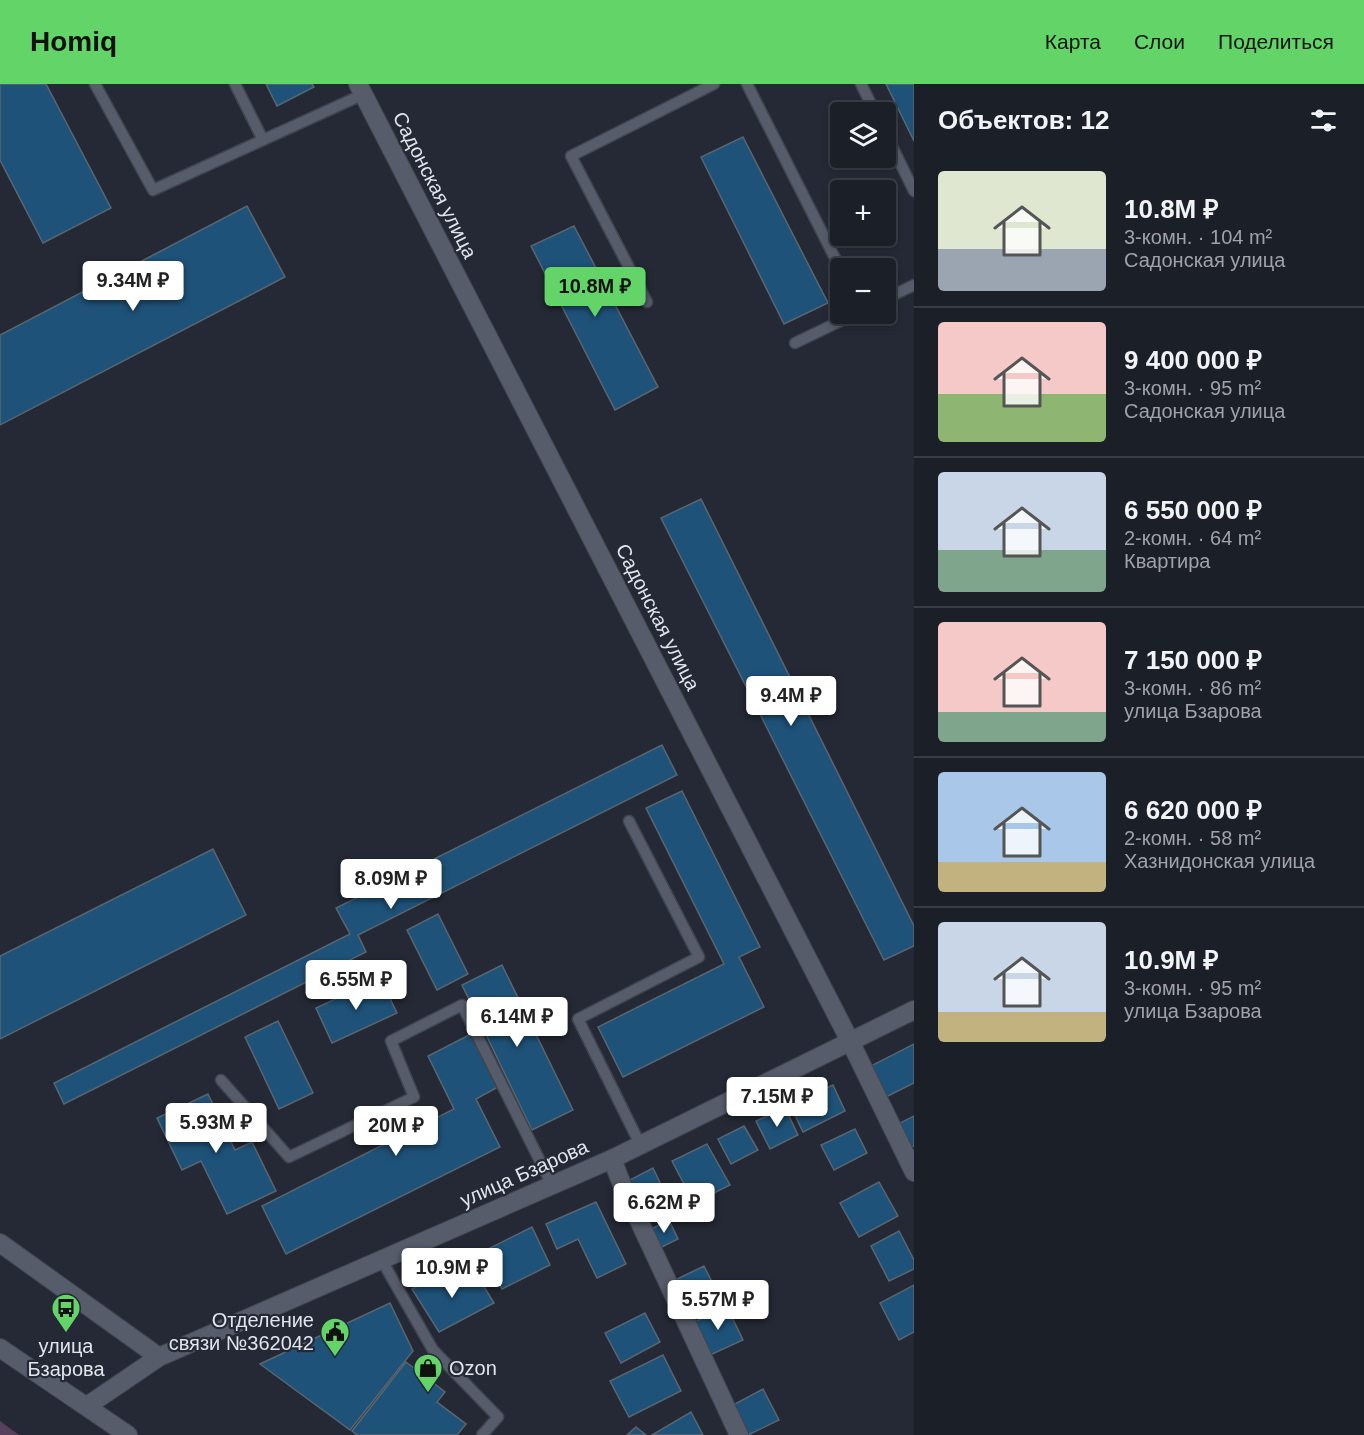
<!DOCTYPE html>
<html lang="ru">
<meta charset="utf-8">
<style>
:root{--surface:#1b1f28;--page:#282c34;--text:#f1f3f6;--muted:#a0a2a8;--line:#393d45;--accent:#63d468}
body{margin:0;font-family:Arial,sans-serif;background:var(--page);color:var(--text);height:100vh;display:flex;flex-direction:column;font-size:22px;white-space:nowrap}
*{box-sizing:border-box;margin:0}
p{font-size:20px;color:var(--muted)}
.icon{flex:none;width:33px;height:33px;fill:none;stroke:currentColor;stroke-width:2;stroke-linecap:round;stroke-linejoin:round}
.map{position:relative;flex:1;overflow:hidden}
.drawer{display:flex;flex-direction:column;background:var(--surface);width:450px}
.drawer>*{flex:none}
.buttons{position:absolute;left:830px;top:18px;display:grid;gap:12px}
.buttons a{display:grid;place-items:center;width:66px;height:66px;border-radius:6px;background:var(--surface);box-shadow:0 3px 9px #0003,0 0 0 2px var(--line);font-size:30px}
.price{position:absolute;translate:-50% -51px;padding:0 14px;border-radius:6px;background:#fff;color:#222;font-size:20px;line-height:39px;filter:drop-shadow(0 2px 3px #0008)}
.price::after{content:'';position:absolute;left:50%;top:36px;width:18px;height:14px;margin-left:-9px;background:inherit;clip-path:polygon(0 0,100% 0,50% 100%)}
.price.current{background:var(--accent);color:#111}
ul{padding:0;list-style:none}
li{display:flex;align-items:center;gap:18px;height:150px;padding:0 24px}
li+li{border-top:2px solid var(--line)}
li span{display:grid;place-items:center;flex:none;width:168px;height:120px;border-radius:6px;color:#555}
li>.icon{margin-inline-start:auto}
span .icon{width:72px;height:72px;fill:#fffc;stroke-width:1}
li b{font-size:26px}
h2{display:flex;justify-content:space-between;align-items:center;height:72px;padding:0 24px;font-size:26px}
header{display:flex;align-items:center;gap:36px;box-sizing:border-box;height:84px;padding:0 30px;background:var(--accent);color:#111}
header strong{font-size:28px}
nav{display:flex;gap:33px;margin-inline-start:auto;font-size:21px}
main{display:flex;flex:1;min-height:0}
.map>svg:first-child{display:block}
.green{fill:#56405b}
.building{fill:#1f5279;stroke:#596671;stroke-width:1.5}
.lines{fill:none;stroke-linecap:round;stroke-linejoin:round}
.lane-casing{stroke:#40444e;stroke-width:13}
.street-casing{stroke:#40444e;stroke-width:20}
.secondary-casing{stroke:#40444e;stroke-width:20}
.lane{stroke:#565c6a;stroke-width:10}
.street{stroke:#565c6a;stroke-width:18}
.secondary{stroke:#565c6a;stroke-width:18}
.labels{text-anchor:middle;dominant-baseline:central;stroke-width:4.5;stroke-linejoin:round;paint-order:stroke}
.street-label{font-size:20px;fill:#e1e4ec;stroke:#242935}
.poi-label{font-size:20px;fill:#e1e4ec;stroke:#242935;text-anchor:end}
</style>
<header>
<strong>Homiq</strong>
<nav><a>Карта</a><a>Слои</a><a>Поделиться</a></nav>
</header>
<main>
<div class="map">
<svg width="914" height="1351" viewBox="0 0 914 1351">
<rect width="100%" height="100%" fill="#242935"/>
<polygon class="green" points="0,1337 19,1351 0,1351"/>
<g class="building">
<polygon points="0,0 46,0 111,124 43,159 0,76"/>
<polygon points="266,0 312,0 314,3 277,22"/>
<polygon points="886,0 914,0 914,57"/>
<polygon points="743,53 828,219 784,240 701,73"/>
<polygon points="247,122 285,193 0,341 0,251"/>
<polygon points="574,142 658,303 615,326 531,162"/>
<polygon points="701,415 914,842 914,862 884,876 661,434"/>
<polygon points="662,661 677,691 358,851 366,868 64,1020 54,999 350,850 336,824"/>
<polygon points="682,707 760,863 739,873 764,923 623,993 598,943 724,880 646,724"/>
<polygon points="213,765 246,831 0,955 0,872"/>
<polygon points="438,830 468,890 437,906 407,846"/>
<polygon points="502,881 573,1026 532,1046 462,901"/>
<polygon points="380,894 397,929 332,959 316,924"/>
<polygon points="278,937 313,1009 279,1025 245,953"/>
<polygon points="471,950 498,1003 476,1015 500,1063 286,1170 262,1122 454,1025 428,972"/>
<polygon points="914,960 914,999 882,1015 867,984"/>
<polygon points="833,1001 845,1027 803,1048 790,1021"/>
<polygon points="208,1010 235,1066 252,1058 276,1107 227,1130 201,1077 182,1086 157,1034"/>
<polygon points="785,1024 798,1051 770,1065 756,1037"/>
<polygon points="914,1032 914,1062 907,1066 896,1041"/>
<polygon points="744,1042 758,1066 731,1080 718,1055"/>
<polygon points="855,1045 867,1069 834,1086 821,1061"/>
<polygon points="707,1060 730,1101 694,1119 672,1077"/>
<polygon points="653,1084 665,1109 637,1122 626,1098"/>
<polygon points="879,1098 898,1132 859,1153 840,1119"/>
<polygon points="596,1118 626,1180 597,1194 578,1155 557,1165 546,1140"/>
<polygon points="669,1136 678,1155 660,1164 651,1145"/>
<polygon points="532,1143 550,1181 502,1205 482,1168"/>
<polygon points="899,1147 914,1176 914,1185 889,1197 871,1162"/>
<polygon points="704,1182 717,1208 686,1224 673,1197"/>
<polygon points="448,1186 457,1202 477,1191 494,1219 439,1248 412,1205"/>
<polygon points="914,1201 914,1248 899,1256 880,1219"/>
<polygon points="390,1219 413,1267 350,1346 260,1280"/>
<polygon points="727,1223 743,1256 710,1271 694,1238"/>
<polygon points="645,1229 660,1258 621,1279 605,1249"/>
<polygon points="663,1271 681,1307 629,1333 610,1297"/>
<polygon points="406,1278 445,1308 437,1318 466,1340 457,1351 357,1351 352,1347"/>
<polygon points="763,1305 779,1336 748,1351 733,1321"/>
<polygon points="691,1328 703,1351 652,1351"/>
<polygon points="636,1343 646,1351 627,1351"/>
</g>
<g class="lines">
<g class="lane-casing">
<g id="lane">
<polyline points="95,0 153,106 364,10"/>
<polyline points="235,0 263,56"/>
<polyline points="747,0 840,184"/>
<polyline points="861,0 875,28"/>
<polyline points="885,48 914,107"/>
<polyline points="885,215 914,201"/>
<polyline points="647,218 571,72 714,0"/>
<polyline points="795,259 855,230"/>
<polyline points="629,737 699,873 578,935 640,1060"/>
<polyline points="221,996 289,1073 414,1013 391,957 462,921 552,1101"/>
<polyline points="381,1175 433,1266 498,1333 482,1351"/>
</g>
</g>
<g class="street-casing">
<g id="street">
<polyline points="358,0 850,957 914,1088"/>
<polyline points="612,1075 621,1098 739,1351"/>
<polyline points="0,1159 159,1273"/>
<polyline points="87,1322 159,1273 612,1075 914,926"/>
</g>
</g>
<g class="secondary-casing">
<polyline id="secondary" points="0,1264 128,1351"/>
</g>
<use href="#lane" class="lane"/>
<use href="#street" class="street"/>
<use href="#secondary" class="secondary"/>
</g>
<defs>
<g id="bus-pin" transform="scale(1.5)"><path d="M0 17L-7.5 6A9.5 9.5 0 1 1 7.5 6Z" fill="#63d468" stroke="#242935"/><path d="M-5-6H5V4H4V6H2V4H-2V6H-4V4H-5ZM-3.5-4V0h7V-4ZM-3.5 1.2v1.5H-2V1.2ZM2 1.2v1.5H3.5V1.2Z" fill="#111"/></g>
<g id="civic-pin" transform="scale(1.5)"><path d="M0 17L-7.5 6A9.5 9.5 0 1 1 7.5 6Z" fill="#63d468" stroke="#242935"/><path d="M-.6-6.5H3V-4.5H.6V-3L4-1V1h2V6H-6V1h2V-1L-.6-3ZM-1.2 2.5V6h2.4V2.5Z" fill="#111"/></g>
<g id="shop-pin" transform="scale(1.5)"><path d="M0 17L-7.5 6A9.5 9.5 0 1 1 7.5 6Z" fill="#63d468" stroke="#242935"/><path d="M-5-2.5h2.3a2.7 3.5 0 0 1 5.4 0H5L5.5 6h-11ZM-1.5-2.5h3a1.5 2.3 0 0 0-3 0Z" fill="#111"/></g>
</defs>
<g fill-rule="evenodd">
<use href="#bus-pin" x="66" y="1224"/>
<use href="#civic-pin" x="335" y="1248"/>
<use href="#shop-pin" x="428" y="1284"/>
</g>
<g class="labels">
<g class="street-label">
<text transform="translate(435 101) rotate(63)">Садонская улица</text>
<text transform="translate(658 533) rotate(63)">Садонская улица</text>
<text transform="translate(524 1089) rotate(-24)">улица Бзарова</text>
</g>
<g class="poi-label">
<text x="314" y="1236">Отделение<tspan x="314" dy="23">связи №362042</tspan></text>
<text x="66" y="1262" text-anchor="middle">улица<tspan x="66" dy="23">Бзарова</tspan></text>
<text x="449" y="1284" text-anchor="start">Ozon</text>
</g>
</g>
</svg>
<div class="buttons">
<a><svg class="icon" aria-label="layers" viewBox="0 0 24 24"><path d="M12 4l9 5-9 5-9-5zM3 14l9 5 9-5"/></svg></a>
<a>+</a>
<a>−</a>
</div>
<b class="price" style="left:133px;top:228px">9.34M ₽</b>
<b class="price current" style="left:595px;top:234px">10.8M ₽</b>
<b class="price" style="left:791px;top:643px">9.4M ₽</b>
<b class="price" style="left:391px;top:826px">8.09M ₽</b>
<b class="price" style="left:356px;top:927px">6.55M ₽</b>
<b class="price" style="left:517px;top:964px">6.14M ₽</b>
<b class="price" style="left:777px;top:1044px">7.15M ₽</b>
<b class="price" style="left:216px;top:1070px">5.93M ₽</b>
<b class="price" style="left:396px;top:1073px">20M ₽</b>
<b class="price" style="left:664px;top:1150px">6.62M ₽</b>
<b class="price" style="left:452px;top:1215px">10.9M ₽</b>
<b class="price" style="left:718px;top:1247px">5.57M ₽</b>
</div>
<section class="drawer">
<h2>Объектов: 12<svg class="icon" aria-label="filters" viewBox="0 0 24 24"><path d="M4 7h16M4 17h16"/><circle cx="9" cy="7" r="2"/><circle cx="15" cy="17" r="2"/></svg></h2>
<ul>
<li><span style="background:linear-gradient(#dfe7d0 65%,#9aa5b1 0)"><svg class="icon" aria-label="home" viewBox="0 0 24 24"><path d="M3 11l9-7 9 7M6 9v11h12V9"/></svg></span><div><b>10.8M ₽</b><p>3-комн. · 104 m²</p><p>Садонская улица</p></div></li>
<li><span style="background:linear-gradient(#f6c9c9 60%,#8fb573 0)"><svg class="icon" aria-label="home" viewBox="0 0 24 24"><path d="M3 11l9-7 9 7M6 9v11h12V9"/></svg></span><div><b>9 400 000 ₽</b><p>3-комн. · 95 m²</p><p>Садонская улица</p></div></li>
<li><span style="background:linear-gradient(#c9d6e8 65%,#7fa58c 0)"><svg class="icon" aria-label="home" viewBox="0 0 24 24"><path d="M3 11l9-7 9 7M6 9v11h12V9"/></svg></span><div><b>6 550 000 ₽</b><p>2-комн. · 64 m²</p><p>Квартира</p></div></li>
<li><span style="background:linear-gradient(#f6c9c9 75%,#7fa58c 0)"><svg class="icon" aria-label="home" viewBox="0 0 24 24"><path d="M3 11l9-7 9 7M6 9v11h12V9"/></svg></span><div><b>7 150 000 ₽</b><p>3-комн. · 86 m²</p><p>улица Бзарова</p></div></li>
<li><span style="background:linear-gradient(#a9c7e8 75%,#c2b280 0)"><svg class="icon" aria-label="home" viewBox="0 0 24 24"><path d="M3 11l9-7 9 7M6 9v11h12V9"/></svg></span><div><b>6 620 000 ₽</b><p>2-комн. · 58 m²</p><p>Хазнидонская улица</p></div></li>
<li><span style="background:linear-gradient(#c9d6e8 75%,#c2b280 0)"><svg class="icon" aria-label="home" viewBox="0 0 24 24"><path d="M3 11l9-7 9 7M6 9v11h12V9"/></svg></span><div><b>10.9M ₽</b><p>3-комн. · 95 m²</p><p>улица Бзарова</p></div></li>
</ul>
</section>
</main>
